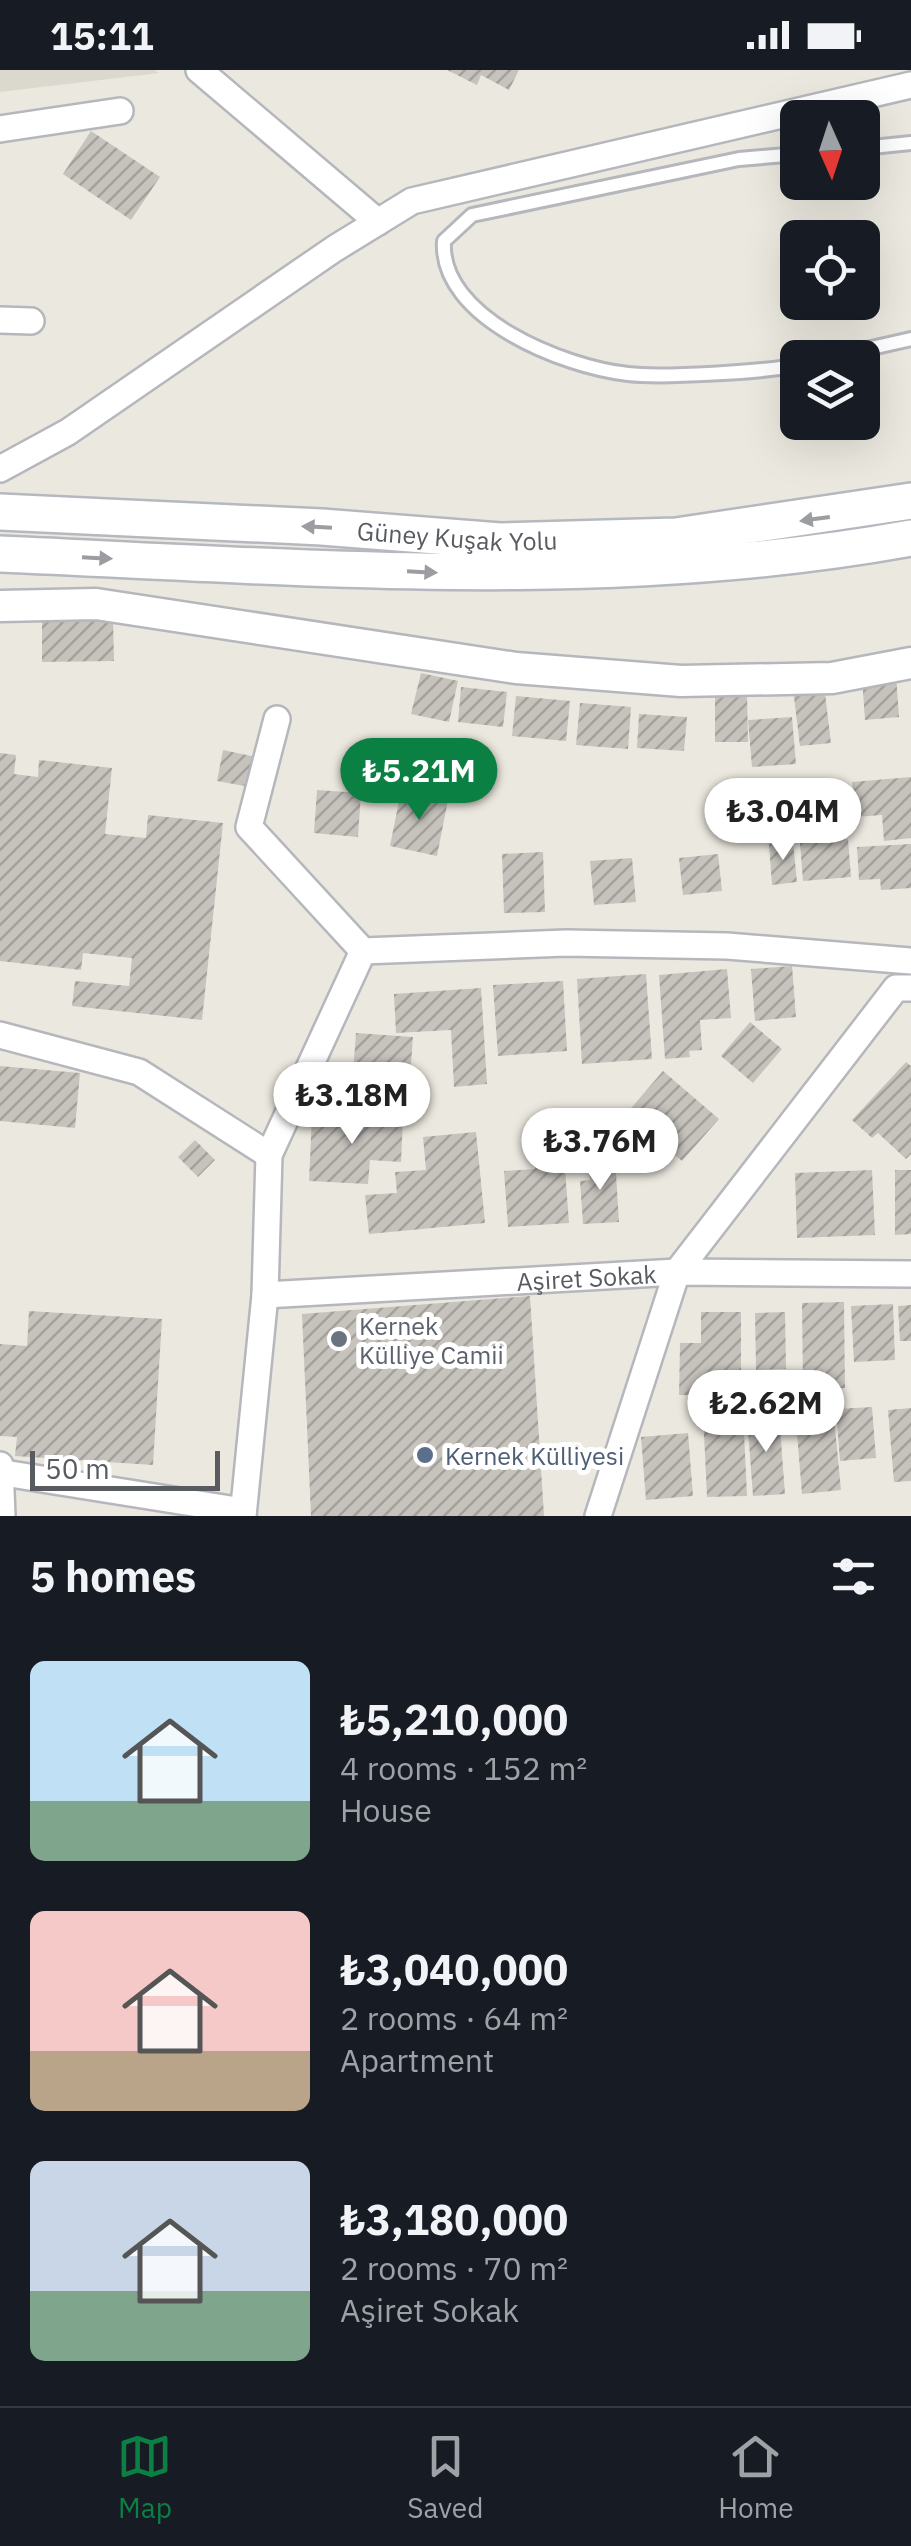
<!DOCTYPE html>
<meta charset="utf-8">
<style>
:root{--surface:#171b24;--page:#242831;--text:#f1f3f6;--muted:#9ea1a6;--line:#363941;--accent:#0b8043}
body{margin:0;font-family:"IBM Plex Sans",sans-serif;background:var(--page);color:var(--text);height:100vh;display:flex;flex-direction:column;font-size:38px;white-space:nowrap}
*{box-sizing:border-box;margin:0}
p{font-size:32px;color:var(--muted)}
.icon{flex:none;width:55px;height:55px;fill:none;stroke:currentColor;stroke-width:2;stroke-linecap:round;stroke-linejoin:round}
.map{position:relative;height:1446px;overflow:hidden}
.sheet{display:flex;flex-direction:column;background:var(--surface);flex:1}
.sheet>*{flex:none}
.needle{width:65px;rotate:177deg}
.controls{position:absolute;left:780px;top:30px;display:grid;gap:20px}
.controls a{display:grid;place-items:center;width:100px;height:100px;border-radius:15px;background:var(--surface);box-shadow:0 10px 40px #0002;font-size:50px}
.scale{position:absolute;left:30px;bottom:25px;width:190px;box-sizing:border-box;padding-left:10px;border:5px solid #585b60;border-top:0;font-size:28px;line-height:35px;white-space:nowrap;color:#585b60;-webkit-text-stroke:8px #fff;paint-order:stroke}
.price{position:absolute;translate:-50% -85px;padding:0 22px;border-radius:35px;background:#fff;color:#222;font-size:32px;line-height:65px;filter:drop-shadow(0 2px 5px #0008)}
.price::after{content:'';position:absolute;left:50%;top:60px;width:30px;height:22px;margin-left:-15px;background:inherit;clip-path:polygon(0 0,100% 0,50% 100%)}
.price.active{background:var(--accent);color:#fff}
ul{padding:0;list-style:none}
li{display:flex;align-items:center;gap:30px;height:250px;padding:0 30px}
li span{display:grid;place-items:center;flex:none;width:280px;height:200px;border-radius:15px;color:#555}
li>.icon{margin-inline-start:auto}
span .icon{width:120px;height:120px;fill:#fffc;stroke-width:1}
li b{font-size:42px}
h2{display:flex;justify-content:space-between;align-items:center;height:120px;padding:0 30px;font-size:42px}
.status{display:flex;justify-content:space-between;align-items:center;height:70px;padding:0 50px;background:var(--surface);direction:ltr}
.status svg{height:28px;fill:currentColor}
.dock{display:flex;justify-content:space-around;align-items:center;height:140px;border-top:2px solid var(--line);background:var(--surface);font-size:28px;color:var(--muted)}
.dock a{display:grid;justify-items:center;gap:5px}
.dock .active{color:var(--accent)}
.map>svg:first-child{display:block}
.education{fill:#dbd8cd}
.building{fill:url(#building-hatch)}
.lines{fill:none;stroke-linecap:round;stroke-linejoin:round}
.service-casing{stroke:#b5b7bc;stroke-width:18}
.minor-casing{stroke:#b5b7bc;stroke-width:30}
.tertiary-casing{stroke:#b5b7bc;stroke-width:35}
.secondary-casing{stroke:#b5b8be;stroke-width:40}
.service{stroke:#fff;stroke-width:12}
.minor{stroke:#fff;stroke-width:25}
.tertiary{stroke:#fff;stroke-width:30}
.secondary{stroke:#fff;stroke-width:35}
.oneway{fill:#9b9da0}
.worship-dot{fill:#6b7280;stroke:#fff;stroke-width:4}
.service-dot{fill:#5c6f8a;stroke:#fff;stroke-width:4}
.labels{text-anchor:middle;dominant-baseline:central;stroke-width:10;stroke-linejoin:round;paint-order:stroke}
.street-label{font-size:25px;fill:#585b60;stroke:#fff}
.worship-label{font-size:25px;fill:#5b616d;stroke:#fff;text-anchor:start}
.service-label{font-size:25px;fill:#4e5e75;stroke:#fff;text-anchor:start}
</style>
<div class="status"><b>15:11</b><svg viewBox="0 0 49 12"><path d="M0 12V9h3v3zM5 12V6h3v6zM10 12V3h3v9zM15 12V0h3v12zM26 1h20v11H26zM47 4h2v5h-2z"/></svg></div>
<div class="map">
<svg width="911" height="1446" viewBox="0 0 911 1446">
<defs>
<pattern id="building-hatch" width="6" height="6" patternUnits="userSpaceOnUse" patternTransform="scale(2.5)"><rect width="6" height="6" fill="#c6c3bd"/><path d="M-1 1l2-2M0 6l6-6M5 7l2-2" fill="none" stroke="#a4a19d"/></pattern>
</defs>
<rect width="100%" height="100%" fill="#ebe9df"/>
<polygon class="education" points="0,0 155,0 159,3 0,22"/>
<g class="building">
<polygon points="447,0 519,0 509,20 481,5 477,15"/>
<polygon points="91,61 160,107 131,150 63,104"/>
<polygon points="113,549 114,591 42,592 42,551"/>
<polygon points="421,603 458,611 449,652 411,644"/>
<polygon points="896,605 899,647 865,650 862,608"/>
<polygon points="824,615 831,673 800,676 793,619"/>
<polygon points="461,617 507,622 503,657 458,652"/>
<polygon points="747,623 748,672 715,672 715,624"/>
<polygon points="516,626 570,631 566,671 512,666"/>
<polygon points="580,633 631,637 628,679 576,675"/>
<polygon points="639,644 687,647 684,681 637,678"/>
<polygon points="792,647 796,694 752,697 748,650"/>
<polygon points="223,680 256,687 250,717 217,711"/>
<polygon points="0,683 16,685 14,704 38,707 39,690 112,698 105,764 146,768 148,745 223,753 202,950 72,936 75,911 129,916 132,888 83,883 81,900 0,891"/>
<polygon points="911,707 911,768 884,771 882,745 855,747 852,712"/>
<polygon points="317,720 361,723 358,767 314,763"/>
<polygon points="825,720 828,760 776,765 772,725"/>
<polygon points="401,721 448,730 437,786 390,776"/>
<polygon points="848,769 851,807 803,811 800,773"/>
<polygon points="793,772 797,812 772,815 769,774"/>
<polygon points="911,774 911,818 881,820 880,809 859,810 857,777"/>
<polygon points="543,782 545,842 504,843 502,784"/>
<polygon points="718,784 722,821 683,825 679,788"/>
<polygon points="632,788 636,832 594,835 590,791"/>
<polygon points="792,896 796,947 755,951 751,899"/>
<polygon points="727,899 731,948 700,950 702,980 689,981 690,987 665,989 659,905"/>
<polygon points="646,904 652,989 582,994 577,909"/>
<polygon points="563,911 567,981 498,986 493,915"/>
<polygon points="481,918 487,1014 454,1017 451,960 396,963 394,924"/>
<polygon points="750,952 782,979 753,1013 721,986"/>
<polygon points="356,963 413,967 408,1034 351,1030"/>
<polygon points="906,992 911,996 911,1084 906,1089 878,1063 872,1068 852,1050"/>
<polygon points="0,996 80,1003 75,1058 0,1051"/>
<polygon points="663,1001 719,1049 682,1091 626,1044"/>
<polygon points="312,1045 403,1049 401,1092 370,1090 368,1114 309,1111"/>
<polygon points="476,1062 485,1153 369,1164 365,1125 397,1123 395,1102 426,1100 423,1067"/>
<polygon points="195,1070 215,1090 198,1107 178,1087"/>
<polygon points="564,1085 569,1153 508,1157 504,1101 535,1099 534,1087"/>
<polygon points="615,1088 619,1152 583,1154 580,1111 590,1110 588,1091"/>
<polygon points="872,1100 875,1165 797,1168 795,1103"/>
<polygon points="895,1100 911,1100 911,1164 895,1165"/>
<polygon points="530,1226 544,1446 311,1446 302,1244"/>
<polygon points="844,1232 845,1318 803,1319 802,1233"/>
<polygon points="893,1234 895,1290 854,1292 851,1236"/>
<polygon points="911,1235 911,1271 900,1271 898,1236"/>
<polygon points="29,1241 162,1249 153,1395 15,1386 17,1367 0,1366 0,1274 27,1276"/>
<polygon points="701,1242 741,1242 741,1326 679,1325 680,1273 701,1273"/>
<polygon points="785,1242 786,1299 756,1300 755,1243"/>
<polygon points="833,1337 841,1420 802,1424 795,1340"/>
<polygon points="872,1337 876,1388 840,1391 836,1339"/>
<polygon points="911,1338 911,1411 894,1412 888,1340"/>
<polygon points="743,1342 747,1426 707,1427 703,1343"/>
<polygon points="779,1344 785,1424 753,1426 747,1347"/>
<polygon points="688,1363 693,1426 646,1430 641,1367"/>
</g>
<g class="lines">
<g class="service-casing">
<g id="service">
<polyline points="862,78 911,73"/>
<path d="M798,84L739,89L472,145L444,171C439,248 564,297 628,304C661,308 766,302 798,295"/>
<polyline points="827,288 911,269"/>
</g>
</g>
<g class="minor-casing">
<g id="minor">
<polyline points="199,0 378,152"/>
<polyline points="0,59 120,41"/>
<polyline points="0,250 31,251"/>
<polyline points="0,399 68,362 334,179 412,131 911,15"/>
<polyline points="277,649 249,757 363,881 566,873 727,876 911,891"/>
<polyline points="0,965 139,1002 269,1085"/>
<path id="s1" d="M265,1225L677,1202L911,1204"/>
<polyline points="0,1395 2,1446"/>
<polyline points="4,1403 243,1441"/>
<polyline points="243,1446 265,1225 269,1085 363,881"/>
<polyline points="598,1446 677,1202 896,918 911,918"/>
</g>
</g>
<g class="tertiary-casing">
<polyline id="tertiary" points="0,536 96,534 516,598 681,611 832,608 911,593"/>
</g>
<g class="secondary-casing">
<g id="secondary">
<path id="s2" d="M0,442L322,457L500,471L676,466L911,431"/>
<path d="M0,484C304,497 610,523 911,468"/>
</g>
</g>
<use href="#service" class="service"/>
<use href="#minor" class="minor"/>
<use href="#tertiary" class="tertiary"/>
<use href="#secondary" class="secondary"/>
</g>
<defs><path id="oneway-solid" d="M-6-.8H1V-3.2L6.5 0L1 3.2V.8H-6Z" transform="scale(2.5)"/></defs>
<g class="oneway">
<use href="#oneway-solid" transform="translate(815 449) rotate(172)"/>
<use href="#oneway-solid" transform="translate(317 457) rotate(-177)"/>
<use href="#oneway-solid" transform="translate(97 488) rotate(3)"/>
<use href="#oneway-solid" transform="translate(422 502) rotate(3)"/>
</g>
<circle class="worship-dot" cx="339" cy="1269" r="10"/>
<circle class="service-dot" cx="425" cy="1385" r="10"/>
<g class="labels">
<g class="street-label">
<text stroke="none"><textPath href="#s2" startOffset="458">Güney Kuşak Yolu</textPath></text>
<text stroke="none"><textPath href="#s1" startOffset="322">Aşiret Sokak</textPath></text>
</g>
<g class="worship-label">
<text x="359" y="1255">Kernek<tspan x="359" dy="29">Külliye Camii</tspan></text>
</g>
<g class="service-label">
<text x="445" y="1385">Kernek Külliyesi</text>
</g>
</g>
</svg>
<div class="controls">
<a><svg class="needle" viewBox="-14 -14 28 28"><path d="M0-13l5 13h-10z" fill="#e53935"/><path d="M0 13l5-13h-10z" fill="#9ea1a6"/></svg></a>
<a><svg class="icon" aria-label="locate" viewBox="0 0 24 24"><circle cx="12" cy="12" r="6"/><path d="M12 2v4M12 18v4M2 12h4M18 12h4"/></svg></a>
<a><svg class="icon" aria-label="layers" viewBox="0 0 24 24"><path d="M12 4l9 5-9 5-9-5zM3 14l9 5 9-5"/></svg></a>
</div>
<div class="scale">50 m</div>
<b class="price active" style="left:419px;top:753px">₺5.21M</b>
<b class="price" style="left:783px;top:793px">₺3.04M</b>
<b class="price" style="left:352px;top:1077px">₺3.18M</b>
<b class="price" style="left:600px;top:1123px">₺3.76M</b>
<b class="price" style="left:766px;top:1385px">₺2.62M</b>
</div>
<section class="sheet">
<h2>5 homes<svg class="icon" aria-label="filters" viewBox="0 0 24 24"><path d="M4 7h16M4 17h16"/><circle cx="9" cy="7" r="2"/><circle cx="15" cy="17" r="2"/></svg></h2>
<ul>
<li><span style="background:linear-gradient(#bfe0f5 70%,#7fa58c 0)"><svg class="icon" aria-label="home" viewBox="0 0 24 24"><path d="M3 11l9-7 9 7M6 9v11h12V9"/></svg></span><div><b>₺5,210,000</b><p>4 rooms · 152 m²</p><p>House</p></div></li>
<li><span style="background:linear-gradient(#f6c9c9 70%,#b9a48a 0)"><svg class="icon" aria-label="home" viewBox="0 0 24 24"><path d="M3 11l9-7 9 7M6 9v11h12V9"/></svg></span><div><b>₺3,040,000</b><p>2 rooms · 64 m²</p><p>Apartment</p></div></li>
<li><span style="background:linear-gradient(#c9d6e8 65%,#7fa58c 0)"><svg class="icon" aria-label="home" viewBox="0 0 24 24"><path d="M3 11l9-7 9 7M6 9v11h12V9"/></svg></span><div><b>₺3,180,000</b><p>2 rooms · 70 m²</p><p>Aşiret Sokak</p></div></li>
</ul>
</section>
<nav class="dock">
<a class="active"><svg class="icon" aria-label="map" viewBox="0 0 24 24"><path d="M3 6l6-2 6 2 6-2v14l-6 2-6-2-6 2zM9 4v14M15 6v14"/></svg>Map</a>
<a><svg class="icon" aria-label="saved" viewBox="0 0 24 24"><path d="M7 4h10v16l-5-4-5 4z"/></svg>Saved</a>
<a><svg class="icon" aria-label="home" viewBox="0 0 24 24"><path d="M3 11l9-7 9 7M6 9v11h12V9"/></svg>Home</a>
</nav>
